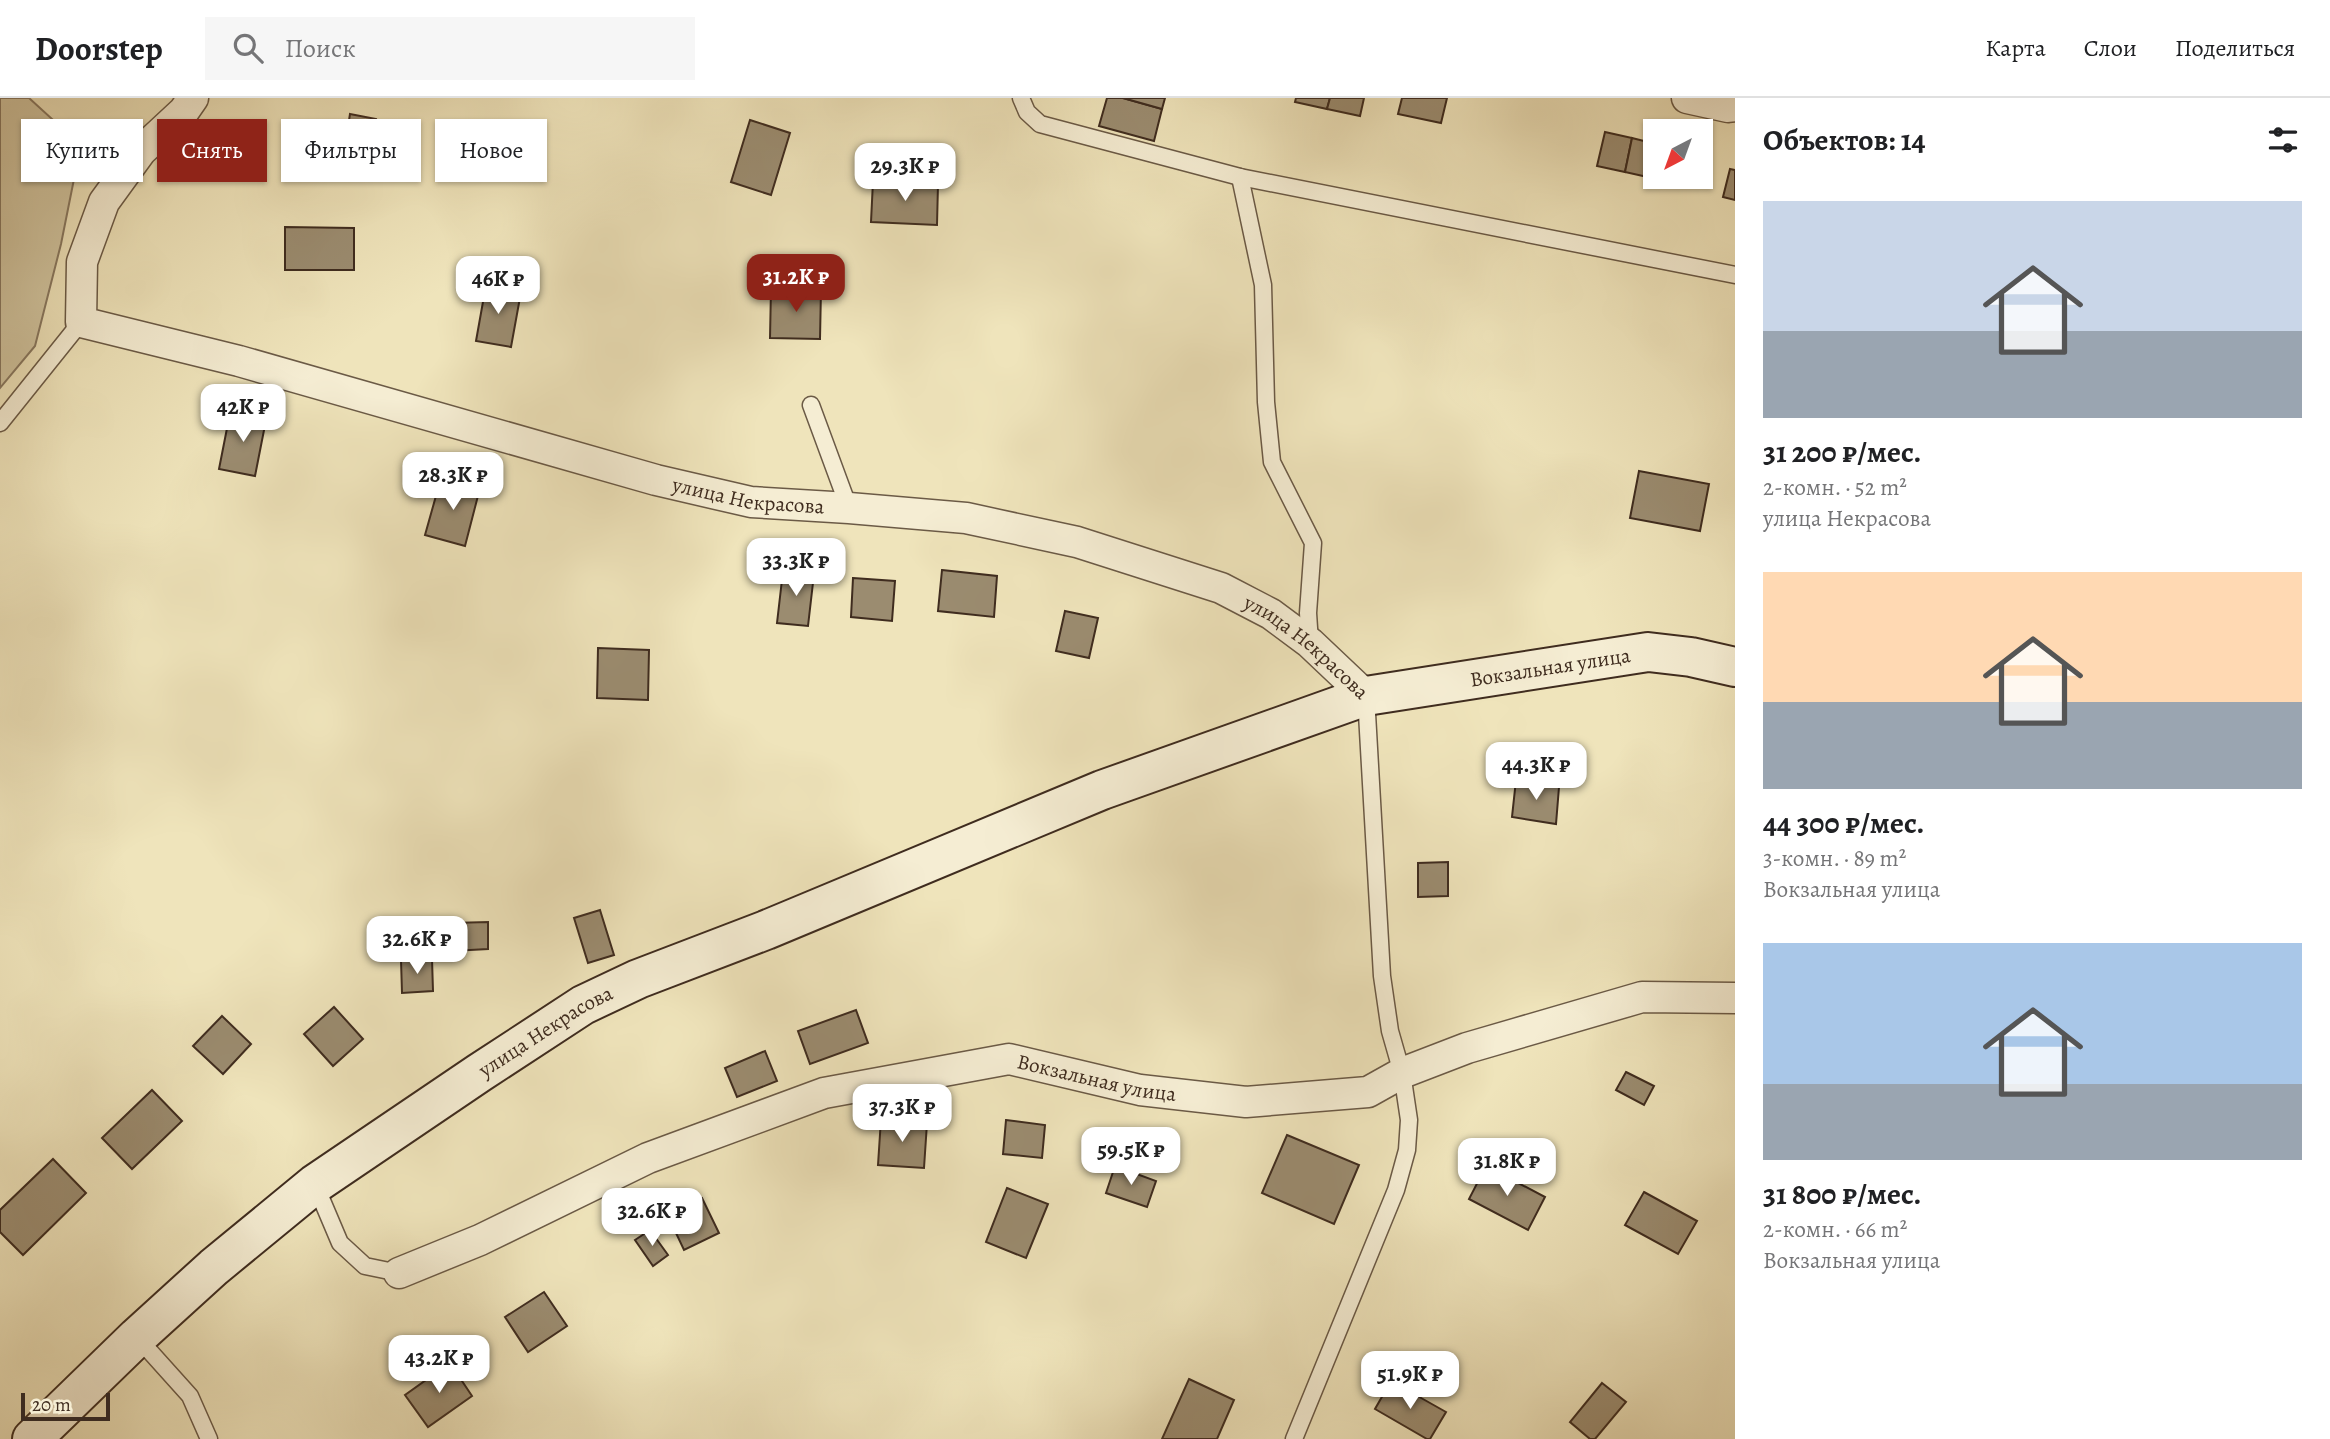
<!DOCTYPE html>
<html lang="ru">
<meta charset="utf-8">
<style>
:root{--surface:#fff;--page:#f6f6f6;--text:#202124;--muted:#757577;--line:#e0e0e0;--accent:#8f2418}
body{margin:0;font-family:Alegreya,serif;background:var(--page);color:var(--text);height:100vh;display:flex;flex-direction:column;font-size:26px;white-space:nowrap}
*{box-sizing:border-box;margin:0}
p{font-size:23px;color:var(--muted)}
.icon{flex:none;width:38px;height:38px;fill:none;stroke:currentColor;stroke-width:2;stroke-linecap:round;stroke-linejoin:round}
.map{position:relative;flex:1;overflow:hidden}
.details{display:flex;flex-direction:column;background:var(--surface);width:595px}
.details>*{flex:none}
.banner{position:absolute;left:21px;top:21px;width:665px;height:63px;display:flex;gap:14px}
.needle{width:46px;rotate:221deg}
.fabs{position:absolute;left:1643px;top:21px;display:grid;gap:14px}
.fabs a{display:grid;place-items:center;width:70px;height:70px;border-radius:0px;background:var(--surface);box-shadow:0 2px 5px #0004;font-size:35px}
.scale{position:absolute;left:21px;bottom:18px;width:89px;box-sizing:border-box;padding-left:7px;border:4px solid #3f2c1f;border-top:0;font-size:19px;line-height:24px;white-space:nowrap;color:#3f2c1f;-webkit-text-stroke:5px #f5edd3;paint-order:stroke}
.price{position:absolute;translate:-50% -60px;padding:0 16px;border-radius:14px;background:#fff;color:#222;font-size:23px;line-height:46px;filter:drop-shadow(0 2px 4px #0008)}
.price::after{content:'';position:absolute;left:50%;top:42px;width:21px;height:16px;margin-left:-10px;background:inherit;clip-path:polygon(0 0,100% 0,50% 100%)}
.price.active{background:var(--accent);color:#fff}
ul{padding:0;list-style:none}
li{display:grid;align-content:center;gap:14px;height:371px;padding:0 28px}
li span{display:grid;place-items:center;height:217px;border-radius:0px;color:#555}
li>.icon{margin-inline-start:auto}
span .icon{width:126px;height:126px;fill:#fffc;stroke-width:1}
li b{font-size:30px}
h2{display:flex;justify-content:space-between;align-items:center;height:84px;padding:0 28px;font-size:30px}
.pill{padding:0 24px;border-radius:0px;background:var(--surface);box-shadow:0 2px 5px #0004;font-size:24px;line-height:63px}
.pill.active{background:var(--accent);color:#fff}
header{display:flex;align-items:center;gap:42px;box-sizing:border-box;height:98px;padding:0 35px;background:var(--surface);border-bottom:2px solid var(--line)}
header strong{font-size:33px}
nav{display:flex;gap:38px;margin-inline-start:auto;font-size:24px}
.search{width:490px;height:63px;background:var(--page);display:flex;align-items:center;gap:18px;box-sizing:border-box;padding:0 24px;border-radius:0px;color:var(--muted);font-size:26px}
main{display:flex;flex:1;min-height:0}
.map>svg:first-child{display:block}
.green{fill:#d1c5a0;stroke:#887860;stroke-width:2}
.building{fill:#9b8c70;stroke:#3f2c1f;stroke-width:2}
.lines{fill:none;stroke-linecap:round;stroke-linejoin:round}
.lane-casing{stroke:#6b5a46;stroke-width:19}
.street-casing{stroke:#6b5a46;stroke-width:33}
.secondary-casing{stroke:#3f2c1f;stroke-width:42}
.lane{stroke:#f5edd3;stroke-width:16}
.street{stroke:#f5edd3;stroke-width:30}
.secondary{stroke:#f5edd3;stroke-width:38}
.labels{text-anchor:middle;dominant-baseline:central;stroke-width:5;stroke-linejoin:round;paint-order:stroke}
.street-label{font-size:21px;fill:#3f2c1f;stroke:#f5edd3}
</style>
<header>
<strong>Doorstep</strong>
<div class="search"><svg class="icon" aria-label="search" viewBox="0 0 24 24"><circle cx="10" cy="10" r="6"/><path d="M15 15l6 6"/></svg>Поиск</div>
<nav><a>Карта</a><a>Слои</a><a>Поделиться</a></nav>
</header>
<main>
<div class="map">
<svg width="1735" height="1341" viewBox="0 0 1735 1341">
<rect width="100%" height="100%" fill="#efe4bb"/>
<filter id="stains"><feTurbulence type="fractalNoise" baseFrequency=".00286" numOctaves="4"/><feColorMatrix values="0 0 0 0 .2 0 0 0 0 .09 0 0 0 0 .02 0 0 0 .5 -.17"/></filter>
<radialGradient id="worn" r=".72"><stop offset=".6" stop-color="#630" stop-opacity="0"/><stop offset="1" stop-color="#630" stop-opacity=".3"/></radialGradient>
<polygon class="green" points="0,0 29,0 63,31 76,71 61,146 35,248 0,290"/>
<g class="building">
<polygon points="1107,0 1123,0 1162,11 1154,43 1099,28"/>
<polygon points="1123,0 1165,0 1162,11"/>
<polygon points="1296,0 1330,0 1327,11 1295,4"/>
<polygon points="1330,0 1364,0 1360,18 1327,11"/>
<polygon points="1402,0 1447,0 1441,25 1398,16"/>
<polygon points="350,16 376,21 373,40 347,35"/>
<polygon points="750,22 790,35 771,97 731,84"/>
<polygon points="1605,34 1632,40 1625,74 1597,68"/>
<polygon points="1632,40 1656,46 1656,63 1652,80 1625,74"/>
<polygon points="1730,71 1735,72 1735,102 1723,99"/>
<polygon points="873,83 938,86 937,127 871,124"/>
<polygon points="285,129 354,130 354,172 285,172"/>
<polygon points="486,187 521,194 511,249 476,243"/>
<polygon points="771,190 821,191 820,241 770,240"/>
<polygon points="230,315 266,322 255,378 219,371"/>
<polygon points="1639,373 1709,386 1700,433 1630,420"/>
<polygon points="441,380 480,390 465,448 425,437"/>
<polygon points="942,472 997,478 994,519 938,513"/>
<polygon points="783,473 814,476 808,528 777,525"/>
<polygon points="853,480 895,483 892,523 851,519"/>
<polygon points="1065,513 1098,520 1089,560 1056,553"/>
<polygon points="598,550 649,552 648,602 597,600"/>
<polygon points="1516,682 1559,689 1556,726 1512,719"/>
<polygon points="1448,764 1448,798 1418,799 1418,765"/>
<polygon points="600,812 614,857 588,865 574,820"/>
<polygon points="488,824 488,851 452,853 452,825"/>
<polygon points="432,861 433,893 402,895 401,862"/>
<polygon points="334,909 363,941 333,968 304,936"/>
<polygon points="856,912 868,945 810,966 798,933"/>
<polygon points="222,918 251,946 223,976 193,948"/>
<polygon points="765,953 777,983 737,999 725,970"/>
<polygon points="1626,974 1654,988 1644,1007 1616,992"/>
<polygon points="152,992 182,1023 132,1071 102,1040"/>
<polygon points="881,1021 927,1025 924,1070 878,1067"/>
<polygon points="1006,1022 1045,1027 1042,1060 1003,1056"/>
<polygon points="1287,1037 1359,1067 1334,1126 1262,1095"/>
<polygon points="53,1061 86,1095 23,1157 0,1134 0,1112"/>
<polygon points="1115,1068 1156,1083 1147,1109 1106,1095"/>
<polygon points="1486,1068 1545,1099 1528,1132 1469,1101"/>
<polygon points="1007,1090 1048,1106 1026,1160 986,1144"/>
<polygon points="1644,1094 1697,1123 1678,1156 1625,1127"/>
<polygon points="702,1100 719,1135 684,1152 667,1116"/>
<polygon points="650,1132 668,1157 653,1168 635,1142"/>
<polygon points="544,1194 567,1228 528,1254 505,1219"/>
<polygon points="450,1265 472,1298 428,1329 405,1297"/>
<polygon points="1189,1281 1234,1302 1217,1341 1162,1341"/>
<polygon points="1391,1283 1446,1314 1430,1341 1427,1341 1375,1311"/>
<polygon points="1602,1285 1626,1304 1595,1341 1590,1341 1570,1324"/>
</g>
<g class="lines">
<g class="lane-casing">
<g id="lane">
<polyline points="1021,0 1027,14 1040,26 1240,79 1735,177"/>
<polyline points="1240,79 1263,187 1266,304 1272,364 1313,445 1308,515 1310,545"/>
<polyline points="811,307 849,410"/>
<polyline points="0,325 81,224"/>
<polyline points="315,1086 340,1145 365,1168 399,1175"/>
<polyline points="137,1239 190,1298 209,1341"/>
<polyline points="1294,1341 1396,1092 1407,1052 1409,1022 1402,975 1390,933 1382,878 1366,598"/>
</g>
</g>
<g class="street-casing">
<g id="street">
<path id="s1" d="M193,0L184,13L141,53L104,104L82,164L81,224L239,263L656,382L751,404L849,410L966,420L1077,444L1221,490L1271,516L1310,545L1366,598"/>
<polyline points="1687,0 1728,9 1735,8"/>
<path id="s2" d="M399,1175L480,1142L648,1060L824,995L1009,961L1140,992L1246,1004L1368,994L1402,975L1467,950L1642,899L1735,900"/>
</g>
</g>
<g class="secondary-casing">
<g id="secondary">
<path id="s3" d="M32,1341L137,1239L214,1169L315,1086L479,975L583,907L638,881L766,832L1102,692L1366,598L1648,554L1691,559L1735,569"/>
</g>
</g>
<use href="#lane" class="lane"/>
<use href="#street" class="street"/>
<use href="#secondary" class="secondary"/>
</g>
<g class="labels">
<g class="street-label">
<text stroke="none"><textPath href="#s1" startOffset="952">улица Некрасова</textPath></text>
<text stroke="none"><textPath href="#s1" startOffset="1540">улица Некрасова</textPath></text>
<text stroke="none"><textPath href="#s3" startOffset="1732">Вокзальная улица</textPath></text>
<text stroke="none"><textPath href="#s3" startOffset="658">улица Некрасова</textPath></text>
<text stroke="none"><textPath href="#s2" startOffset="740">Вокзальная улица</textPath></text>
</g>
</g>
<rect width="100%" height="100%" filter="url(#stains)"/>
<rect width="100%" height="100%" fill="url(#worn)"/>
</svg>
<div class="fabs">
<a><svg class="needle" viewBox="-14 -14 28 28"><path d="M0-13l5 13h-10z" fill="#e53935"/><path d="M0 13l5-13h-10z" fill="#757577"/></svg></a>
</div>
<div class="scale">20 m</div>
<b class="price" style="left:905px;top:105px">29.3K ₽</b>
<b class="price active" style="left:796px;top:216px">31.2K ₽</b>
<b class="price" style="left:498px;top:218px">46K ₽</b>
<b class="price" style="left:243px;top:346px">42K ₽</b>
<b class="price" style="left:453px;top:414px">28.3K ₽</b>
<b class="price" style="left:796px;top:500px">33.3K ₽</b>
<b class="price" style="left:1536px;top:704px">44.3K ₽</b>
<b class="price" style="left:417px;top:878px">32.6K ₽</b>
<b class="price" style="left:902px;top:1046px">37.3K ₽</b>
<b class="price" style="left:1131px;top:1089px">59.5K ₽</b>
<b class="price" style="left:1507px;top:1100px">31.8K ₽</b>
<b class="price" style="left:652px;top:1150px">32.6K ₽</b>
<b class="price" style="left:439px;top:1297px">43.2K ₽</b>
<b class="price" style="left:1410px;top:1313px">51.9K ₽</b>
<div class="banner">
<a class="pill">Купить</a>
<a class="pill active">Снять</a>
<a class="pill">Фильтры</a>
<a class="pill">Новое</a>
</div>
</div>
<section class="details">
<h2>Объектов: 14<svg class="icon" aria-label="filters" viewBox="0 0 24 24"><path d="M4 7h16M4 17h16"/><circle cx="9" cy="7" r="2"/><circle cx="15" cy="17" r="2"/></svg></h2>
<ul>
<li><span style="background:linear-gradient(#c9d6e8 60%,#9aa5b1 0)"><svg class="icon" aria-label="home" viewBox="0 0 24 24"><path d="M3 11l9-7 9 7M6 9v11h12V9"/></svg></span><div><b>31 200 ₽/мес.</b><p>2-комн. · 52 m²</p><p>улица Некрасова</p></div></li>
<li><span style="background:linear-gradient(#ffd9b3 60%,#9aa5b1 0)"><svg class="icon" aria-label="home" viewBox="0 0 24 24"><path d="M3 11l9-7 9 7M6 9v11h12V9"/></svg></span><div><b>44 300 ₽/мес.</b><p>3-комн. · 89 m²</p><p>Вокзальная улица</p></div></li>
<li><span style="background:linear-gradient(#a9c7e8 65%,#9aa5b1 0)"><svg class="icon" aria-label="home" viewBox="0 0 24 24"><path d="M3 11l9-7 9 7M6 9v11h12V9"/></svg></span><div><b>31 800 ₽/мес.</b><p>2-комн. · 66 m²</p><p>Вокзальная улица</p></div></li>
</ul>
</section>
</main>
